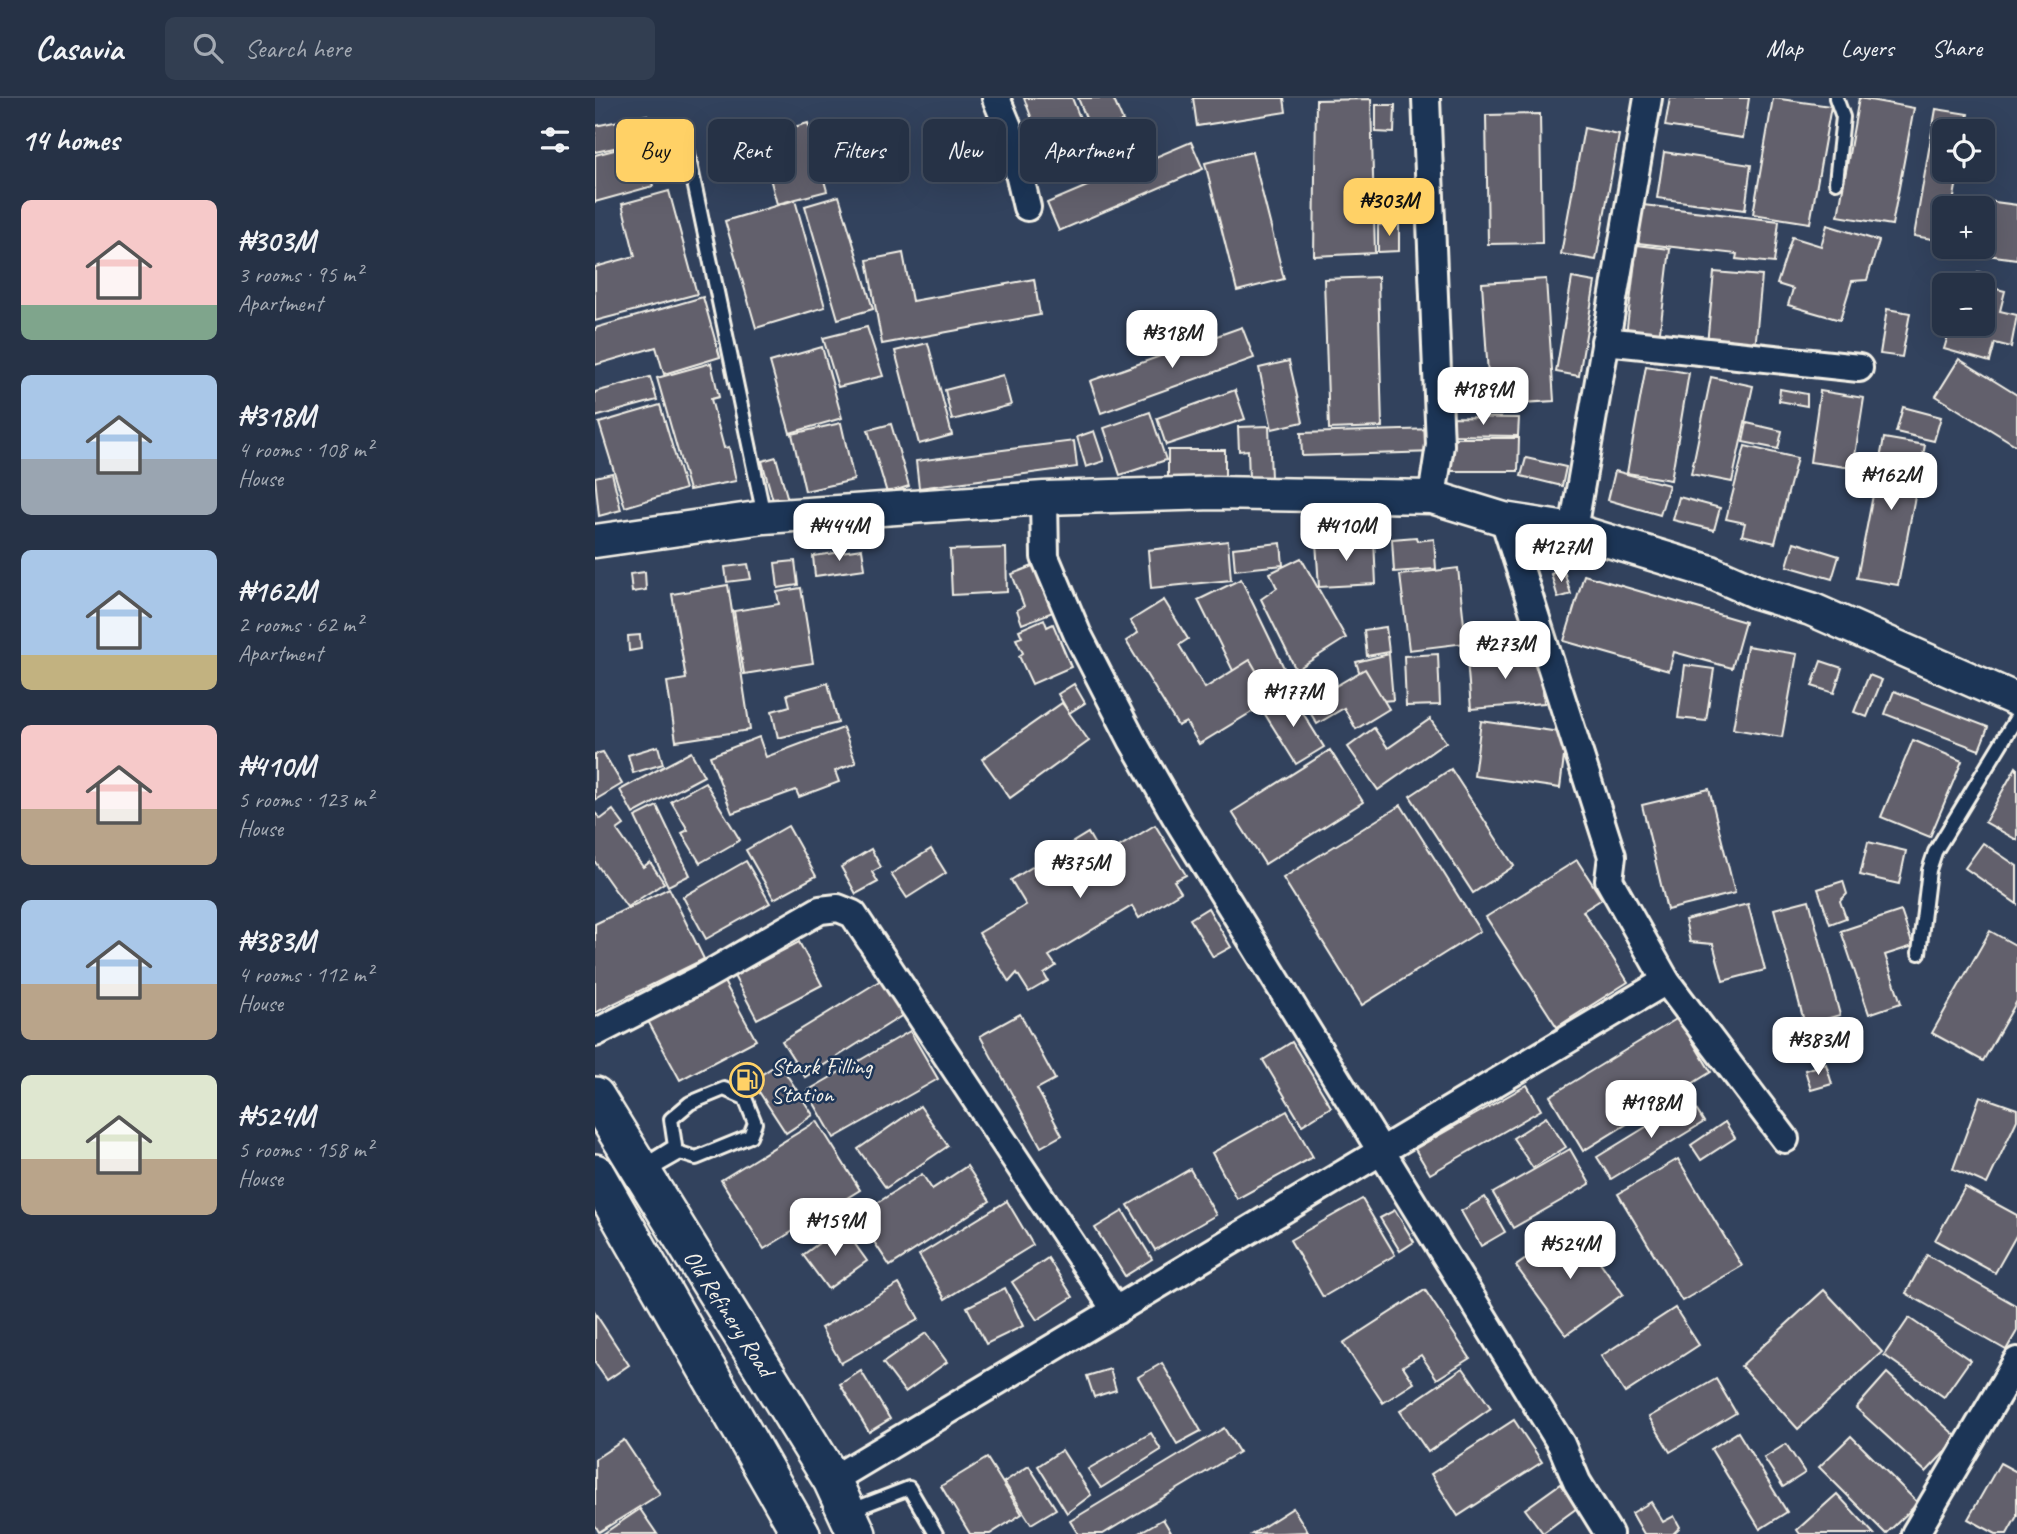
<!DOCTYPE html>
<meta charset="utf-8">
<style>
:root{--surface:#263246;--page:#323e51;--text:#f1f3f6;--muted:#a4aab3;--line:#424d5f;--accent:#ffd166}
body{margin:0;font-family:Caveat,sans-serif;background:var(--page);color:var(--text);height:100vh;display:flex;flex-direction:column;font-size:26px;white-space:nowrap}
*{box-sizing:border-box;margin:0}
p{font-size:23px;color:var(--muted)}
.icon{flex:none;width:38px;height:38px;fill:none;stroke:currentColor;stroke-width:2;stroke-linecap:round;stroke-linejoin:round}
.map{position:relative;flex:1;overflow:hidden}
.sheet{display:flex;flex-direction:column;background:var(--surface);width:595px}
.sheet>*{flex:none}
.hud{position:absolute;left:21px;top:21px;width:665px;height:63px;display:flex;gap:14px}
.tools{position:absolute;left:1337px;top:21px;display:grid;gap:14px}
.tools a{display:grid;place-items:center;width:63px;height:63px;border-radius:10px;background:var(--surface);box-shadow:0 7px 28px #0002,0 0 0 2px var(--line);font-size:35px}
.price{position:absolute;translate:-50% -60px;padding:0 16px;border-radius:14px;background:#fff;color:#222;font-size:23px;line-height:46px;filter:drop-shadow(0 2px 4px #0008)}
.price::after{content:'';position:absolute;left:50%;top:42px;width:21px;height:16px;margin-left:-10px;background:inherit;clip-path:polygon(0 0,100% 0,50% 100%)}
.price.on{background:var(--accent);color:#111}
ul{padding:0;list-style:none}
li{display:flex;align-items:center;gap:21px;height:175px;padding:0 21px}
li span{display:grid;place-items:center;flex:none;width:196px;height:140px;border-radius:10px;color:#555}
li>.icon{margin-inline-start:auto}
span .icon{width:84px;height:84px;fill:#fffc;stroke-width:1}
li b{font-size:30px}
h2{display:flex;justify-content:space-between;align-items:center;height:84px;padding:0 21px;font-size:30px}
.chip{padding:0 24px;border-radius:10px;background:var(--surface);box-shadow:0 7px 28px #0002,0 0 0 2px var(--line);font-size:24px;line-height:63px}
.chip.on{background:var(--accent);color:#111}
header{display:flex;align-items:center;gap:42px;box-sizing:border-box;height:98px;padding:0 35px;background:var(--surface);border-bottom:2px solid var(--line)}
header strong{font-size:33px}
nav{display:flex;gap:38px;margin-inline-start:auto;font-size:24px}
.search{width:490px;height:63px;background:var(--page);display:flex;align-items:center;gap:18px;box-sizing:border-box;padding:0 24px;border-radius:10px;color:var(--muted);font-size:26px}
main{display:flex;flex:1;min-height:0}
.map>svg:first-child{display:block}
.building{fill:#62606c;stroke:#f4f1e8;stroke-width:2}
.lines{fill:none;stroke-linecap:round;stroke-linejoin:round}
.service-casing{stroke:#f4f1e8;stroke-width:18}
.minor-casing{stroke:#f4f1e8;stroke-width:32}
.tertiary-casing{stroke:#f4f1e8;stroke-width:37}
.secondary-casing{stroke:#f4f1e8;stroke-width:42}
.service{stroke:#1d3557;stroke-width:12}
.minor{stroke:#1d3557;stroke-width:26}
.tertiary{stroke:#1d3557;stroke-width:32}
.secondary{stroke:#1d3557;stroke-width:37}
.labels{text-anchor:middle;dominant-baseline:central;stroke-width:5;stroke-linejoin:round;paint-order:stroke}
.poi-label{font-size:24px;fill:#f4f1e8;stroke:#1d3557;text-anchor:start}
.street-label{font-size:24px;fill:#f4f1e8;stroke:#1d3557}
</style>
<header>
<strong>Casavia</strong>
<div class="search"><svg class="icon" aria-label="search" viewBox="0 0 24 24"><circle cx="10" cy="10" r="6"/><path d="M15 15l6 6"/></svg>Search here</div>
<nav><a>Map</a><a>Layers</a><a>Share</a></nav>
</header>
<main>
<section class="sheet">
<h2>14 homes<svg class="icon" aria-label="filters" viewBox="0 0 24 24"><path d="M4 7h16M4 17h16"/><circle cx="9" cy="7" r="2"/><circle cx="15" cy="17" r="2"/></svg></h2>
<ul>
<li><span style="background:linear-gradient(#f6c9c9 75%,#7fa58c 0)"><svg class="icon" aria-label="home" viewBox="0 0 24 24"><path d="M3 11l9-7 9 7M6 9v11h12V9"/></svg></span><div><b>₦303M</b><p>3 rooms · 95 m²</p><p>Apartment</p></div></li>
<li><span style="background:linear-gradient(#a9c7e8 60%,#9aa5b1 0)"><svg class="icon" aria-label="home" viewBox="0 0 24 24"><path d="M3 11l9-7 9 7M6 9v11h12V9"/></svg></span><div><b>₦318M</b><p>4 rooms · 108 m²</p><p>House</p></div></li>
<li><span style="background:linear-gradient(#a9c7e8 75%,#c2b280 0)"><svg class="icon" aria-label="home" viewBox="0 0 24 24"><path d="M3 11l9-7 9 7M6 9v11h12V9"/></svg></span><div><b>₦162M</b><p>2 rooms · 62 m²</p><p>Apartment</p></div></li>
<li><span style="background:linear-gradient(#f6c9c9 60%,#b9a48a 0)"><svg class="icon" aria-label="home" viewBox="0 0 24 24"><path d="M3 11l9-7 9 7M6 9v11h12V9"/></svg></span><div><b>₦410M</b><p>5 rooms · 123 m²</p><p>House</p></div></li>
<li><span style="background:linear-gradient(#a9c7e8 60%,#b9a48a 0)"><svg class="icon" aria-label="home" viewBox="0 0 24 24"><path d="M3 11l9-7 9 7M6 9v11h12V9"/></svg></span><div><b>₦383M</b><p>4 rooms · 112 m²</p><p>House</p></div></li>
<li><span style="background:linear-gradient(#dfe7d0 60%,#b9a48a 0)"><svg class="icon" aria-label="home" viewBox="0 0 24 24"><path d="M3 11l9-7 9 7M6 9v11h12V9"/></svg></span><div><b>₦524M</b><p>5 rooms · 158 m²</p><p>House</p></div></li>
</ul>
</section>
<div class="map">
<svg width="1422" height="1436" viewBox="0 0 1422 1436">
<rect width="100%" height="100%" fill="#32425d"/>
<filter id="ink" filterUnits="userSpaceOnUse"><feTurbulence type="fractalNoise" baseFrequency=".0143" numOctaves="2"/><feDisplacementMap in="SourceGraphic" scale="14" xChannelSelector="R" yChannelSelector="G"/><feConvolveMatrix kernelMatrix="1 2 1 2 8 2 1 2 1" color-interpolation-filters="sRGB"/></filter>
<g filter="url(#ink)">
<g class="building">
<polygon points="429,0 477,0 500,58 457,74"/>
<polygon points="483,0 518,0 528,23 497,35"/>
<polygon points="598,0 689,0 691,14 602,28"/>
<polygon points="1075,0 1154,0 1148,40 1070,28"/>
<polygon points="1178,0 1236,8 1215,125 1158,116"/>
<polygon points="1264,0 1319,10 1297,127 1243,118"/>
<polygon points="776,1 780,155 719,158 721,2"/>
<polygon points="781,7 800,7 799,35 781,34"/>
<polygon points="1341,11 1373,16 1370,33 1349,33 1349,72 1364,72 1357,110 1349,110 1349,143 1319,138"/>
<polygon points="945,16 947,145 893,146 891,17"/>
<polygon points="52,17 58,42 0,54 0,28"/>
<polygon points="213,25 232,93 182,106 164,39"/>
<polygon points="989,30 1024,37 1001,162 966,156"/>
<polygon points="596,44 608,71 464,133 452,105"/>
<polygon points="46,45 58,88 0,104 0,57"/>
<polygon points="657,54 689,181 642,193 610,65"/>
<polygon points="1069,54 1156,67 1150,112 1062,100"/>
<polygon points="74,93 102,196 0,223 0,169 40,158 27,106"/>
<polygon points="244,98 278,211 243,221 210,108"/>
<polygon points="200,102 230,209 161,230 130,123"/>
<polygon points="1392,103 1422,107 1422,161 1384,156 1388,149"/>
<polygon points="1048,107 1184,123 1179,165 1141,161 1142,156 1043,145"/>
<polygon points="804,126 804,153 783,154 783,127"/>
<polygon points="1232,127 1284,143 1272,182 1257,183 1245,222 1193,207 1198,191 1182,186 1197,139 1226,148"/>
<polygon points="1042,147 1075,151 1064,241 1031,237"/>
<polygon points="308,155 317,203 439,181 445,217 287,246 272,162"/>
<polygon points="1119,174 1167,178 1160,251 1112,246"/>
<polygon points="1383,174 1395,177 1393,189 1410,193 1405,213 1422,217 1416,249 1400,245 1395,264 1349,251 1355,231 1339,233 1349,195 1349,226 1388,226 1388,187 1351,187 1354,178 1380,185"/>
<polygon points="783,179 787,329 734,331 729,181"/>
<polygon points="977,180 1000,184 984,278 961,274"/>
<polygon points="951,181 959,303 895,307 887,185"/>
<polygon points="108,199 125,259 69,276 61,249 0,267 0,230"/>
<polygon points="1292,211 1315,215 1307,259 1285,256"/>
<polygon points="272,229 288,278 243,289 228,240"/>
<polygon points="647,229 659,260 506,315 495,283"/>
<polygon points="333,245 357,337 324,346 300,253"/>
<polygon points="227,249 247,320 195,335 175,264"/>
<polygon points="1364,261 1422,297 1422,348 1341,298"/>
<polygon points="694,263 708,324 677,331 664,270"/>
<polygon points="116,265 124,299 116,301 129,350 134,349 141,383 94,392 62,280"/>
<polygon points="1051,268 1094,275 1076,382 1032,375"/>
<polygon points="408,277 416,307 357,322 350,292"/>
<polygon points="55,279 62,302 0,319 0,294"/>
<polygon points="1116,279 1158,288 1137,384 1096,376"/>
<polygon points="1185,291 1212,296 1212,308 1184,303"/>
<polygon points="640,292 650,321 571,347 562,320"/>
<polygon points="1225,293 1269,300 1258,370 1215,364"/>
<polygon points="65,307 90,391 30,409 4,325"/>
<polygon points="1308,309 1346,319 1339,343 1301,334"/>
<polygon points="555,314 571,362 525,377 509,330"/>
<polygon points="852,319 924,320 923,338 851,337"/>
<polygon points="246,325 259,382 210,393 197,336"/>
<polygon points="1152,325 1187,333 1183,351 1148,344"/>
<polygon points="296,326 314,388 292,395 273,332"/>
<polygon points="674,328 676,380 654,381 653,352 644,353 643,329"/>
<polygon points="840,331 841,354 707,358 706,335"/>
<polygon points="499,333 509,363 491,369 482,339"/>
<polygon points="850,340 924,340 923,373 850,373"/>
<polygon points="1289,340 1330,347 1303,487 1262,480"/>
<polygon points="479,343 482,369 324,390 321,363"/>
<polygon points="1150,348 1202,360 1180,445 1147,437 1150,425 1131,421"/>
<rect x="573" y="352" width="57" height="33"/>
<polygon points="181,359 193,402 179,406 167,363"/>
<polygon points="931,360 971,369 967,388 926,378"/>
<polygon points="1020,373 1074,387 1065,417 1013,402"/>
<polygon points="17,375 26,412 4,418 0,379"/>
<polygon points="1084,399 1125,410 1119,432 1078,422"/>
<polygon points="821,439 822,443 839,441 841,471 799,474 797,441"/>
<polygon points="779,441 781,486 724,489 721,444"/>
<polygon points="633,443 636,482 556,490 553,452"/>
<polygon points="1199,444 1244,458 1237,481 1192,468"/>
<polygon points="686,445 688,467 640,472 638,450"/>
<polygon points="411,450 412,494 357,497 355,452"/>
<polygon points="267,451 270,471 220,478 218,458"/>
<polygon points="706,460 751,540 701,572 666,501 682,490 675,475"/>
<polygon points="200,463 203,487 183,490 180,465"/>
<polygon points="153,466 156,481 132,484 130,469"/>
<polygon points="440,467 458,514 427,526 422,512 429,508 417,476"/>
<polygon points="863,470 871,545 814,552 805,477"/>
<polygon points="968,470 976,496 963,500 956,476"/>
<polygon points="50,474 51,492 37,494 35,476"/>
<polygon points="989,477 1150,524 1137,570 1079,554 1074,573 969,543"/>
<polygon points="646,481 691,574 649,595 603,502"/>
<polygon points="133,487 155,632 81,643 72,584 91,581 77,496"/>
<polygon points="206,490 218,565 149,576 139,513 184,506 182,494"/>
<polygon points="569,502 593,541 584,547 610,590 655,562 678,601 604,646 591,624 583,628 531,543 543,535 535,523"/>
<polygon points="449,521 452,529 458,526 476,569 437,586 424,558 428,555 421,541 427,539 424,532"/>
<polygon points="791,529 794,554 772,558 769,532"/>
<polygon points="45,537 46,551 34,553 33,538"/>
<polygon points="1152,548 1202,556 1187,639 1138,631"/>
<polygon points="945,555 949,605 876,611 872,561"/>
<polygon points="794,556 798,602 774,604 761,564"/>
<polygon points="843,556 845,607 811,608 809,558"/>
<polygon points="1226,563 1247,570 1239,595 1217,588"/>
<polygon points="1090,567 1119,571 1111,623 1083,620"/>
<polygon points="770,571 794,611 761,631 749,610 722,626 710,606"/>
<polygon points="1274,577 1287,582 1272,619 1259,614"/>
<polygon points="233,585 243,625 183,640 177,613 195,608 192,596"/>
<polygon points="479,586 490,605 474,615 463,596"/>
<polygon points="1299,593 1393,629 1384,652 1290,616"/>
<polygon points="696,596 729,649 701,666 668,613"/>
<polygon points="467,605 494,643 415,700 387,661"/>
<polygon points="835,621 851,644 783,692 753,649 779,630 793,650"/>
<polygon points="886,623 972,635 965,690 879,678"/>
<polygon points="248,630 261,665 240,673 244,684 204,699 201,692 137,715 115,658 164,639 171,659"/>
<polygon points="1318,642 1367,663 1335,739 1286,719"/>
<polygon points="63,648 68,666 38,675 33,657"/>
<polygon points="735,652 768,704 670,766 637,714"/>
<polygon points="8,654 27,686 0,702 0,656"/>
<polygon points="96,654 109,678 38,716 25,692"/>
<polygon points="1421,669 1422,670 1422,742 1390,724"/>
<polygon points="856,671 919,768 878,795 815,698"/>
<polygon points="110,684 145,742 105,765 87,735 93,732 76,703"/>
<polygon points="1114,691 1140,795 1072,812 1047,707"/>
<polygon points="806,707 885,833 767,907 688,780"/>
<polygon points="62,708 95,777 73,788 40,719"/>
<polygon points="18,712 29,727 22,732 48,769 55,764 69,785 32,809 0,764 0,715 6,721"/>
<polygon points="560,727 591,777 579,783 586,794 544,820 537,808 454,858 461,868 449,876 453,883 434,894 422,875 414,884 384,835 431,807 416,782 493,735 507,759"/>
<polygon points="193,728 221,778 179,801 151,752"/>
<polygon points="1273,744 1311,753 1304,786 1265,777"/>
<polygon points="1388,745 1422,768 1422,806 1370,770"/>
<polygon points="276,751 286,769 277,774 283,784 261,796 246,769"/>
<polygon points="336,751 351,775 312,800 296,776"/>
<polygon points="982,762 1007,801 988,813 1033,884 962,929 891,819"/>
<polygon points="151,763 175,805 111,841 88,799"/>
<polygon points="1248,783 1252,796 1245,803 1251,820 1235,826 1223,791"/>
<polygon points="74,790 109,861 0,915 0,826"/>
<polygon points="1214,802 1245,917 1210,927 1179,811"/>
<polygon points="1153,806 1170,872 1128,883 1118,846 1095,844 1090,822"/>
<polygon points="613,810 636,849 618,859 595,821"/>
<polygon points="1306,813 1318,848 1290,857 1306,905 1274,916 1246,833"/>
<polygon points="1395,833 1422,848 1422,903 1388,963 1337,935"/>
<polygon points="204,844 227,887 162,921 139,878"/>
<polygon points="128,882 161,942 85,982 53,923"/>
<polygon points="286,882 308,917 210,979 187,943"/>
<polygon points="425,916 460,981 442,991 467,1037 446,1049 385,938"/>
<polygon points="1083,920 1116,974 988,1053 955,998"/>
<polygon points="315,933 343,981 239,1040 212,993"/>
<polygon points="697,944 736,1009 707,1027 668,962"/>
<polygon points="184,965 218,1017 191,1035 157,983"/>
<polygon points="1231,966 1237,986 1216,992 1210,972"/>
<polygon points="932,987 946,1012 835,1076 820,1051"/>
<polygon points="1385,998 1422,1011 1422,1022 1392,1086 1358,1071"/>
<polygon points="1095,1002 1109,1024 1016,1081 1002,1059"/>
<polygon points="325,1008 353,1048 291,1090 263,1051"/>
<polygon points="692,1013 718,1059 642,1101 617,1055"/>
<polygon points="951,1019 971,1049 938,1070 918,1040"/>
<polygon points="222,1023 265,1092 169,1151 126,1082"/>
<polygon points="1130,1024 1140,1040 1106,1062 1096,1047"/>
<polygon points="975,1051 995,1086 918,1130 898,1095"/>
<polygon points="1083,1061 1147,1168 1087,1203 1023,1096"/>
<polygon points="372,1068 395,1103 295,1168 262,1118 327,1076 337,1091"/>
<polygon points="595,1071 621,1117 560,1152 533,1107"/>
<polygon points="1370,1089 1422,1117 1422,1136 1400,1175 1340,1142"/>
<polygon points="890,1099 910,1134 886,1148 866,1113"/>
<polygon points="767,1101 800,1157 728,1199 695,1142"/>
<polygon points="412,1103 438,1147 350,1201 324,1157"/>
<polygon points="800,1112 819,1144 805,1153 785,1120"/>
<polygon points="528,1113 557,1161 530,1178 500,1130"/>
<polygon points="247,1128 272,1163 233,1191 208,1157"/>
<polygon points="969,1134 974,1141 984,1135 1028,1196 971,1237 921,1168"/>
<polygon points="1332,1157 1422,1208 1422,1233 1411,1252 1311,1195"/>
<polygon points="453,1160 478,1199 442,1222 417,1184"/>
<polygon points="304,1186 324,1221 246,1265 226,1230"/>
<polygon points="410,1190 428,1228 391,1246 372,1209"/>
<polygon points="830,1192 875,1260 842,1281 826,1257 808,1268 819,1285 788,1305 748,1245"/>
<polygon points="1229,1192 1287,1254 1203,1331 1146,1268"/>
<polygon points="1080,1210 1104,1247 1030,1295 1006,1258"/>
<polygon points="0,1215 34,1267 12,1282 0,1265"/>
<polygon points="1314,1220 1375,1262 1349,1299 1289,1257"/>
<polygon points="331,1235 352,1264 310,1294 288,1265"/>
<polygon points="567,1265 606,1333 582,1346 543,1279"/>
<polygon points="868,1270 896,1310 833,1354 805,1313"/>
<polygon points="515,1271 521,1292 499,1299 492,1278"/>
<polygon points="266,1273 295,1321 274,1334 245,1286"/>
<polygon points="1292,1275 1363,1340 1331,1374 1261,1310"/>
<polygon points="1121,1281 1141,1315 1075,1354 1054,1319"/>
<polygon points="919,1322 947,1364 863,1418 836,1376"/>
<polygon points="629,1330 644,1354 508,1436 483,1436 475,1423"/>
<polygon points="1143,1334 1192,1414 1165,1431 1116,1351"/>
<polygon points="556,1335 566,1352 506,1390 493,1371"/>
<polygon points="1256,1338 1323,1405 1291,1436 1224,1369"/>
<polygon points="29,1342 65,1396 4,1434 0,1427 0,1361"/>
<polygon points="1191,1346 1210,1375 1188,1389 1169,1360"/>
<polygon points="467,1352 496,1397 472,1415 443,1368"/>
<polygon points="392,1360 427,1416 395,1436 375,1436 346,1388"/>
<polygon points="1405,1365 1422,1374 1422,1418 1412,1436 1401,1436 1373,1421"/>
<polygon points="434,1368 461,1411 436,1426 409,1384"/>
<polygon points="965,1386 982,1410 948,1435 930,1411"/>
<polygon points="1242,1396 1279,1436 1205,1436 1202,1432"/>
<polygon points="1056,1404 1068,1424 1079,1418 1085,1429 1078,1436 1049,1436 1037,1415"/>
<polygon points="698,1410 713,1434 657,1436"/>
<polygon points="45,1411 62,1436 8,1436"/>
<polygon points="568,1421 577,1436 542,1436"/>
</g>
<g class="lines">
<g class="service-casing">
<g id="service">
<polyline points="92,51 169,418"/>
<polyline points="1241,84 1248,19 1241,0"/>
<polyline points="1324,855 1334,772 1340,754 1422,619"/>
<polyline points="48,1068 80,1048 76,1021 95,1005 129,991 150,1000 160,1025 155,1038 101,1060 85,1055 50,1075"/>
<polyline points="254,1413 314,1390 341,1436"/>
</g>
</g>
<g class="minor-casing">
<g id="minor">
<polyline points="401,0 413,29 432,109"/>
<polyline points="831,0 845,347 837,399"/>
<polyline points="1010,243 1264,270"/>
<polyline points="449,400 450,459 482,535 537,642 581,719 966,1346 982,1384 1014,1436"/>
<polyline points="909,421 1017,758 1014,782 1071,883 1190,1041"/>
<polyline points="978,432 1053,0"/>
<polyline points="0,935 109,879 225,812 243,810 258,816 521,1213"/>
<path d="M237,1382C516,1216 792,1047 1071,883"/>
<polyline points="1320,1436 1422,1263"/>
</g>
</g>
<g class="tertiary-casing">
<polyline id="tertiary" points="0,443 169,419 449,400 619,395 837,399 909,421 978,432 1116,474 1161,494 1216,511 1422,602"/>
</g>
<g class="secondary-casing">
<g id="secondary">
<polyline points="0,998 237,1382 262,1436"/>
<polyline points="0,1075 206,1436"/>
</g>
</g>
<use href="#service" class="service"/>
<use href="#minor" class="minor"/>
<use href="#tertiary" class="tertiary"/>
<use href="#secondary" class="secondary"/>
</g>
</g>
<defs>
<g id="fuel-ring" transform="scale(1.75)"><circle r="9.5" fill="#1d3557" stroke="#ffd166" stroke-width="1.5"/><path d="M-5.5-6h7V0h2V4h1.3V-2.5L3-4.5l.8-.8L6-3V5H2.5V1h-1V6h-7ZM-4.2-4.7v3.2H.2V-4.7Z" fill="#ffd166"/></g>
</defs>
<g fill-rule="evenodd">
<use href="#fuel-ring" x="152" y="982"/>
</g>
<g class="labels">
<g class="poi-label">
<text x="176" y="968">Stark Filling<tspan x="176" dy="28">Station</tspan></text>
</g>
<g class="street-label">
<text transform="translate(134 1215) rotate(57)">Old Refinery Road</text>
</g>
</g>
</svg>
<div class="tools">
<a><svg class="icon" aria-label="locate" viewBox="0 0 24 24"><circle cx="12" cy="12" r="6"/><path d="M12 2v4M12 18v4M2 12h4M18 12h4"/></svg></a>
<a>+</a>
<a>−</a>
</div>
<b class="price on" style="left:794px;top:140px">₦303M</b>
<b class="price" style="left:577px;top:272px">₦318M</b>
<b class="price" style="left:888px;top:329px">₦189M</b>
<b class="price" style="left:1296px;top:414px">₦162M</b>
<b class="price" style="left:244px;top:465px">₦444M</b>
<b class="price" style="left:751px;top:465px">₦410M</b>
<b class="price" style="left:966px;top:486px">₦127M</b>
<b class="price" style="left:910px;top:583px">₦273M</b>
<b class="price" style="left:698px;top:631px">₦177M</b>
<b class="price" style="left:485px;top:802px">₦375M</b>
<b class="price" style="left:1223px;top:979px">₦383M</b>
<b class="price" style="left:1056px;top:1042px">₦198M</b>
<b class="price" style="left:240px;top:1160px">₦159M</b>
<b class="price" style="left:975px;top:1183px">₦524M</b>
<div class="hud">
<a class="chip on">Buy</a>
<a class="chip">Rent</a>
<a class="chip">Filters</a>
<a class="chip">New</a>
<a class="chip">Apartment</a>
</div>
</div>
</main>
